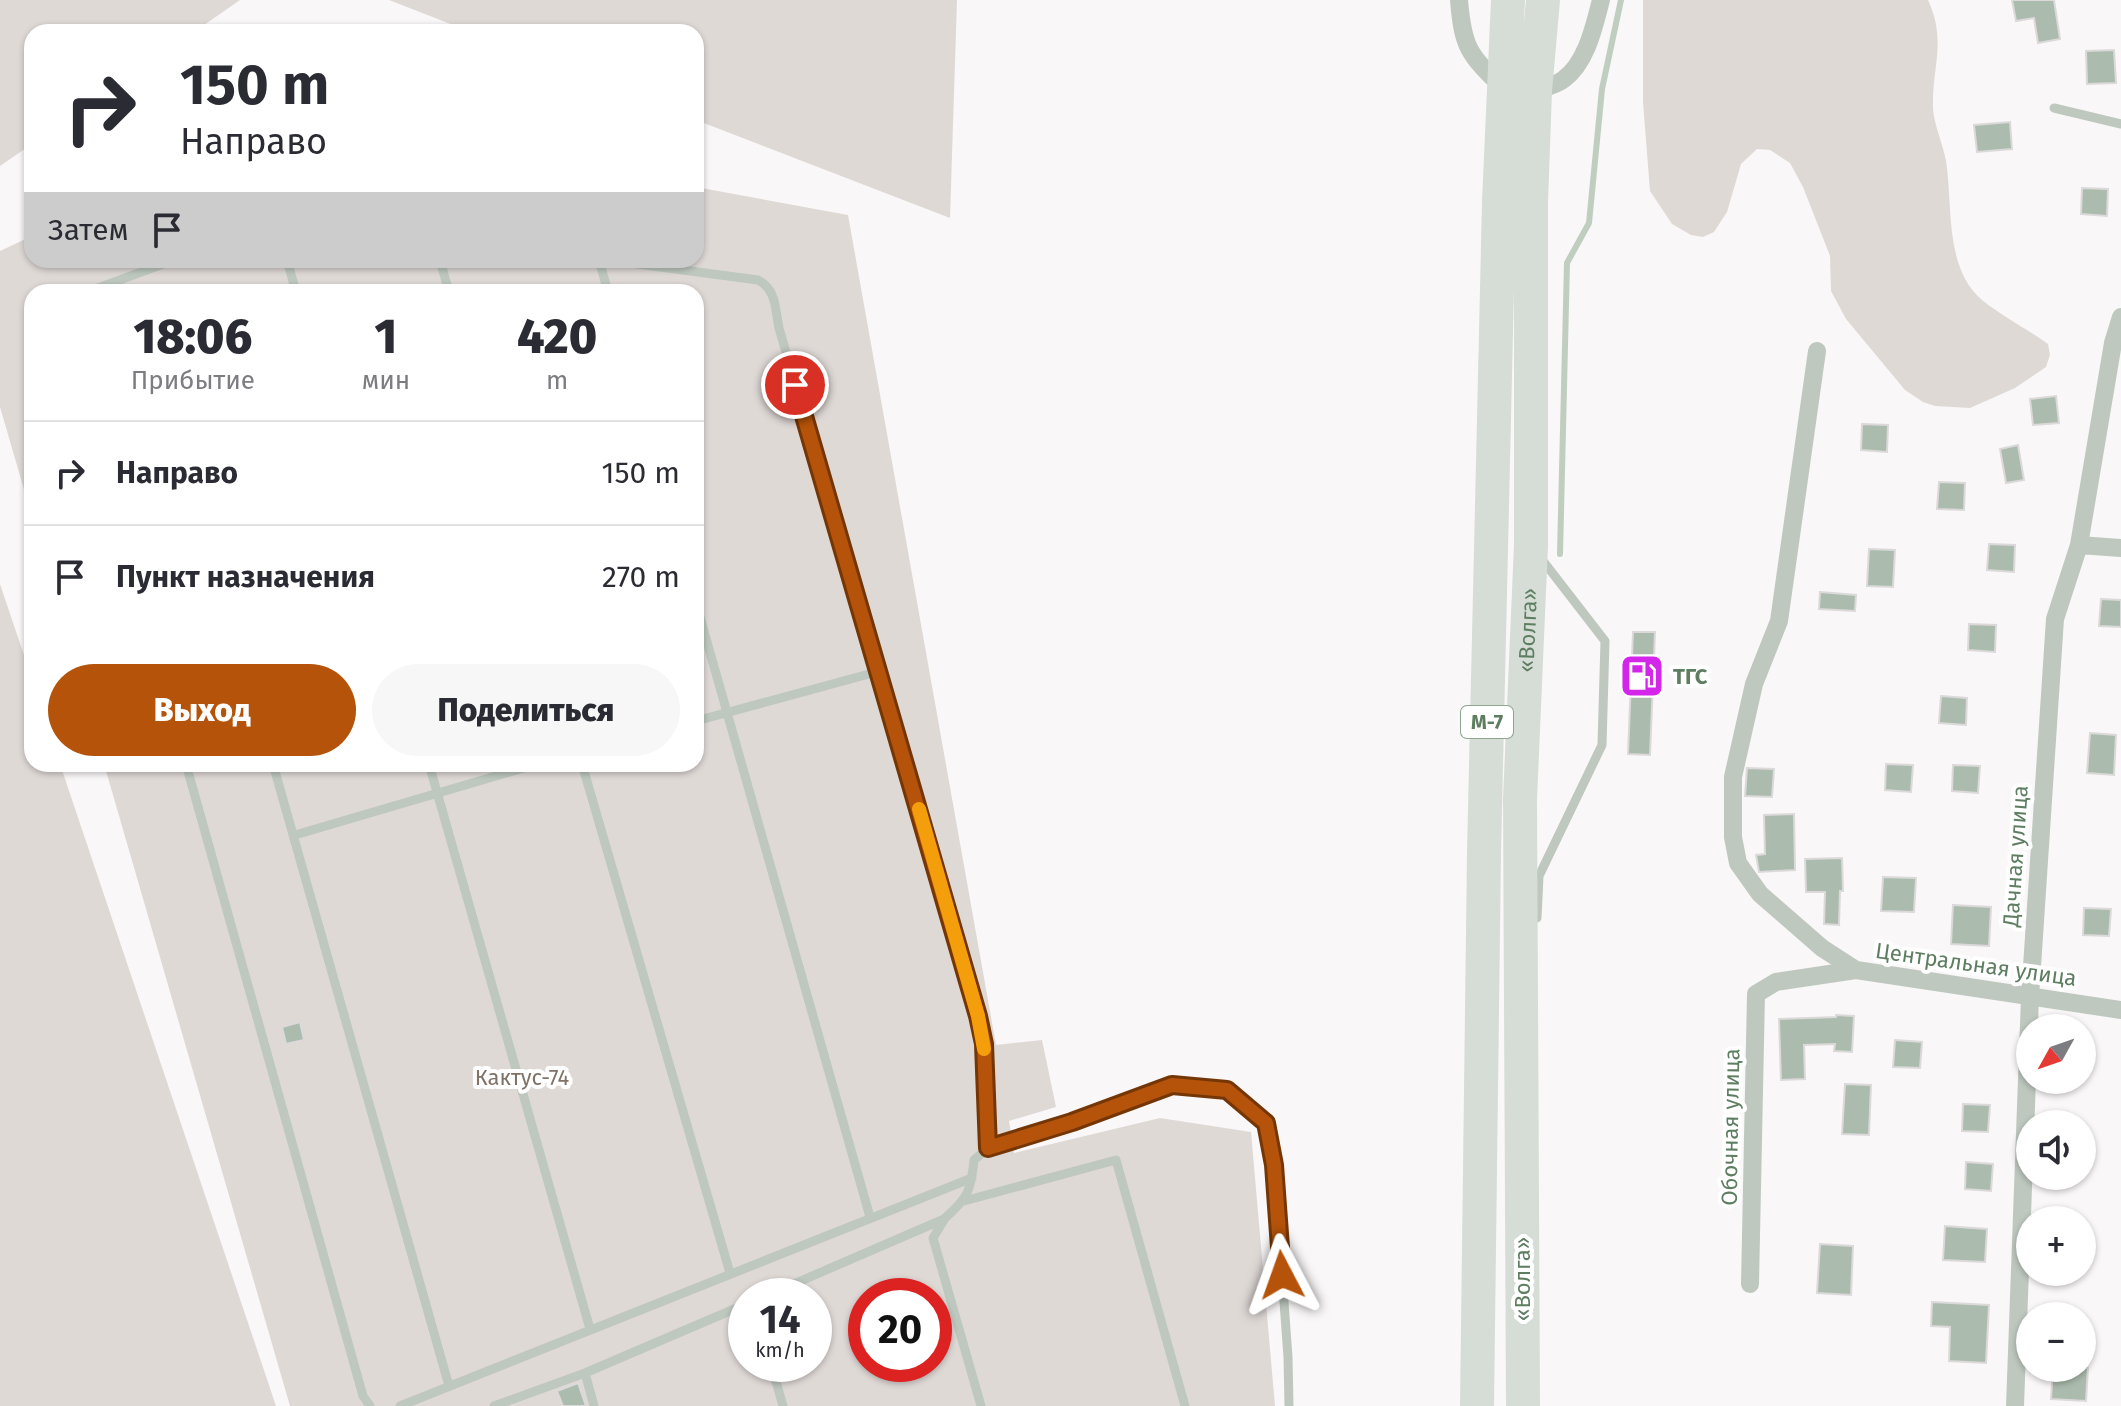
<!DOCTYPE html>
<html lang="ru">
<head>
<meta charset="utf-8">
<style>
	body { margin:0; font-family:"Fira Sans",sans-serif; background:#f7f7f7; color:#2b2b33; height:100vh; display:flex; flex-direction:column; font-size:30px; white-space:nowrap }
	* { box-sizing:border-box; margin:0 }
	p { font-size:26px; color:#7c7c81 }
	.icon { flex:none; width:44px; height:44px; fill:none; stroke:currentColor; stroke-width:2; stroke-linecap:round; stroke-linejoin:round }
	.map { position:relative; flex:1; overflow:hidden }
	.sheet { position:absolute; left:24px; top:284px; width:680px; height:488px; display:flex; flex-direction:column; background:#fff; border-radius:24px; box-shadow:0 2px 6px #0004 }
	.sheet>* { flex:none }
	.banner { position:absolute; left:24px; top:24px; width:680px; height:244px; border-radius:24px; box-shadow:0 2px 6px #0004; background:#fff; color:#2b2b33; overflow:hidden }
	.needle { width:52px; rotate:230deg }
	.fabs { position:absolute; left:2016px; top:1014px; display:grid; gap:16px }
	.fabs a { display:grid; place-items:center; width:80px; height:80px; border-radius:50%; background:#fff; box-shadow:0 2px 6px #0004; font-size:40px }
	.speed { position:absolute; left:728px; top:1278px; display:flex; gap:16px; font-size:40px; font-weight:700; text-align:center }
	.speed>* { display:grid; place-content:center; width:104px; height:104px; border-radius:50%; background:#fff; box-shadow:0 2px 6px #0004; line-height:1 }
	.speed small { font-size:20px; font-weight:400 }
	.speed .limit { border:12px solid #d22; background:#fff; color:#111 }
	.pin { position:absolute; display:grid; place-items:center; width:68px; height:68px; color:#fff; margin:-34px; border:4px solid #fff; border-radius:50%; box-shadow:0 2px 8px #0007 }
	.me { position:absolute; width:88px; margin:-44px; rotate:356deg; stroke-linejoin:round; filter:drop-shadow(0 0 6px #0008) }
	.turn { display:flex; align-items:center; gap:28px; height:168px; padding:0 24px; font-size:36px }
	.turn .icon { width:104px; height:104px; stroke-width:2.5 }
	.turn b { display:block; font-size:56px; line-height:68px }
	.then { display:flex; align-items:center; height:76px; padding:0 24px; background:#0003; gap:16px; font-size:30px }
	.eta { display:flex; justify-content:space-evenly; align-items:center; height:136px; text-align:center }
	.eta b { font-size:48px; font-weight:800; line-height:56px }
	.primary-button { display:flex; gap:16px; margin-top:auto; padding:16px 24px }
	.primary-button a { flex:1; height:92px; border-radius:48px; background:#b45309; color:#fff; font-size:32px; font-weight:800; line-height:92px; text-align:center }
	.primary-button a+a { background:#f7f7f7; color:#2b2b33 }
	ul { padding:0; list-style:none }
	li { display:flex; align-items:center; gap:24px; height:104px; padding:0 24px; border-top:2px solid #e1e1e2 }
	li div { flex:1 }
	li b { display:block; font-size:30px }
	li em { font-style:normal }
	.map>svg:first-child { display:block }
	.green { fill:#dfd9d6; fill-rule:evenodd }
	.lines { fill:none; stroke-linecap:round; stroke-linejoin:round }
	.stream { stroke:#c0cebf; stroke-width:6 }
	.building { fill:#abbbad; stroke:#dcd9da; stroke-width:2 }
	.lane { stroke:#bec8bf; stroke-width:9 }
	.street { stroke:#bec8bf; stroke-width:18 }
	.highway { stroke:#d5ddd6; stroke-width:34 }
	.route-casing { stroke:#753606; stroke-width:20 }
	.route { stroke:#b45309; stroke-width:14 }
	.slow { stroke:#f59e0b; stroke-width:14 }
	.labels { text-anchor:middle; stroke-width:8; stroke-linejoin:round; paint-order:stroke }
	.shield { fill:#fff; stroke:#8ea591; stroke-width:2 }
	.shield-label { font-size:20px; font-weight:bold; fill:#5e7e62 }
	.street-label { font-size:22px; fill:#5e7e62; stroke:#fff }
	.poi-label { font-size:22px; font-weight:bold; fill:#5e7e62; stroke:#fff; text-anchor:start }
	.park-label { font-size:22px; fill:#807267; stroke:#fff }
</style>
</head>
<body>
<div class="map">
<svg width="2121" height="1406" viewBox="0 0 2121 1406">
	<rect width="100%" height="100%" fill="#faf7f8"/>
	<path class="green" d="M 0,0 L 240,0 L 194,32 L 32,32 L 32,144 L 0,166 Z
		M 389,0 L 957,0 L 950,218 L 696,120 L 696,32 L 471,32 Z
		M 1643,0 L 1928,0 C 1947,42 1932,65 1933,108 C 1934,125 1943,144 1946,161 C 1953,205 1944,268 1982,300 C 2002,316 2027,329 2048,344 L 2050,355 L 2046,367 L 2015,388 L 1970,408 L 1935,406 L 1923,402 L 1905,390 L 1846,319 L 1831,291 L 1830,256 L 1803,187 L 1790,163 L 1770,150 L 1757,149 L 1741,164 L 1727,212 L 1714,232 L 1703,237 L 1691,235 L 1672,224 L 1650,191 L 1643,102 Z
		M 696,187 L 848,215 L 996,1045 L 1042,1040 L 1056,1107 L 1009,1121 L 1014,1153 L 1160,1118 L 1251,1132 L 1275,1406 L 290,1406 L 104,764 L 696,764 L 696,292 L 32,292 L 32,517 L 0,407 L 0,251 L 32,236 L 32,260 L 696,260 ZM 746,1296 L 814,1296 L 814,1364 L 746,1364 ZM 866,1296 L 934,1296 L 934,1364 L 866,1364 Z
		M 0,584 L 32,679 L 32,764 L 60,764 L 276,1406 L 0,1406 Z"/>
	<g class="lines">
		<path class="stream" d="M 1560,554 L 1567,263 L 1589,223 L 1602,89 L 1621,0"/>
	</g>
	<path class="building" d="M 2012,0 L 2054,0 L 2060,39 L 2038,43 L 2034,18 L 2016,21 Z
		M 2114,50 L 2116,83 L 2087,84 L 2086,51 Z
		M 2010,122 L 2012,149 L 1977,152 L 1974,125 Z
		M 2082,188 L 2108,189 L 2107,216 L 2081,214 Z
		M 2056,396 L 2059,423 L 2033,425 L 2030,399 Z
		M 1862,424 L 1888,425 L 1887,452 L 1861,450 Z
		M 2018,445 L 2024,480 L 2006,483 L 2000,449 Z
		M 1939,482 L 1965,483 L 1964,510 L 1937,509 Z
		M 1989,544 L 2015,545 L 2014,572 L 1987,570 Z
		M 1869,549 L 1895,550 L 1893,587 L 1867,586 Z
		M 1820,592 L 1856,595 L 1855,611 L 1819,609 Z
		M 2101,599 L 2121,600 L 2121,627 L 2099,626 Z
		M 1969,624 L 1996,625 L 1995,652 L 1968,650 Z
		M 1633,632 L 1655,632 L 1650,755 L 1628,754 Z
		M 1941,696 L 1967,698 L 1966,725 L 1939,723 Z
		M 2090,733 L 2116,735 L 2114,775 L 2087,773 Z
		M 1886,764 L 1913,765 L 1911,792 L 1885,790 Z
		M 1953,765 L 1980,766 L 1978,793 L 1952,791 Z
		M 1747,768 L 1774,769 L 1772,797 L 1745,796 Z
		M 1794,814 L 1795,870 L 1759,872 L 1756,855 L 1765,854 L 1764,815 Z
		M 1842,858 L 1843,891 L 1840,891 L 1839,925 L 1824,924 L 1825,892 L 1806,892 L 1805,859 Z
		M 1883,877 L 1916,878 L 1914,912 L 1881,911 Z
		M 1953,905 L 1991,907 L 1989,946 L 1951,944 Z
		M 2084,908 L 2111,909 L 2109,936 L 2083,935 Z
		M 1836,1015 L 1854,1016 L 1852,1052 L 1834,1051 L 1835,1044 L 1804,1045 L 1805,1079 L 1781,1080 L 1779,1019 L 1836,1017 Z
		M 300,1022 L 304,1040 L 286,1044 L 282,1027 Z
		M 1895,1040 L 1922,1042 L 1920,1068 L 1893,1067 Z
		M 1845,1084 L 1871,1085 L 1869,1135 L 1842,1134 Z
		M 1963,1104 L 1990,1105 L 1988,1132 L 1962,1131 Z
		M 1966,1162 L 1993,1164 L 1991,1191 L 1965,1189 Z
		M 1945,1226 L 1987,1229 L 1985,1262 L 1943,1260 Z
		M 1820,1244 L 1853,1246 L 1851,1295 L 1817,1293 Z
		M 1932,1302 L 1989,1305 L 1986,1363 L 1949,1361 L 1950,1327 L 1931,1326 Z
		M 2053,1368 L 2088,1368 L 2086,1401 L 2051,1399 Z
		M 578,1383 L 586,1406 L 563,1406 L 557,1391 Z"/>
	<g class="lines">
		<path class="lane" d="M 2054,108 L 2121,124
			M 287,260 L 296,292
			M 440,260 L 449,292
			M 599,260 L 608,292
			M 607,260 L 758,280 C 777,290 775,310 779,328 L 978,1016 L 984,1044 L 988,1148
			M 87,292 L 174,260
			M 696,603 L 870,1217
			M 696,721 L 880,671
			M 186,764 L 363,1396 L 370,1406
			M 273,764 L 449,1386
			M 429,764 L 590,1329
			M 582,764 L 730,1273
			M 295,835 L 537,764
			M 1537,918 L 1539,876 L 1602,745 L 1605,641 L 1540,557
			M 964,1201 L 1116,1160 L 1185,1406
			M 944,1220 L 933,1238 L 981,1406
			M 766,1296 L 944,1219 C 968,1198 971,1191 974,1160 L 988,1148 L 1072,1122 L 1172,1085 L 1227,1090 L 1266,1123 L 1274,1165 L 1288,1357 L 1289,1406
			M 771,1364 L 783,1406
			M 585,1373 L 594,1406
			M 400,1406 L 972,1178
			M 494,1406 L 585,1373 L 746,1304"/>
		<path class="street" d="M 1459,0 C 1463,49 1469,54 1503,88
			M 1535,91 C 1544,88 1557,85 1564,79 C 1587,62 1594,26 1601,0
			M 1817,351 L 1779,621 L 1754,684 L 1733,777 L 1733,837 L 1738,863 L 1760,894 L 1822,948 L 1856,970
			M 2079,545 L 2121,548
			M 1750,1284 L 1756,994 L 1776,982 L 1856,970 L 2121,1010
			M 2015,1406 L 2030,997 L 2055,619 L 2079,545 L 2113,343 L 2121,317"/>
		<g class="highway">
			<path d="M 1477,1406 L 1484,853 L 1499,202 L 1508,0"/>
			<path id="s1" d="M 1523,1406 L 1520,799 L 1531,545 L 1531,203 L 1535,91 L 1543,0"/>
		</g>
	</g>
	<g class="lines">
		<g class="route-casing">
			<path id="route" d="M 795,385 L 978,1016 L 984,1044 L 988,1148 L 1072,1122 L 1172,1085 L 1227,1090 L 1266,1123 L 1274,1165 L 1282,1275"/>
		</g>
		<use href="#route" class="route"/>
		<path class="slow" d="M 919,809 L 978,1016 L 984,1049"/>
	</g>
	<defs>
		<g id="fuel-square" transform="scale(2.3)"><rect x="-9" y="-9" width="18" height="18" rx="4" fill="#d426eb" stroke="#fff"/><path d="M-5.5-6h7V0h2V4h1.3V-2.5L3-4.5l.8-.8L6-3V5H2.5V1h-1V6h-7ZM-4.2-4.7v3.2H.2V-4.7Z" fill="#fff"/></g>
	</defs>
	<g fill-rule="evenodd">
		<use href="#fuel-square" x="1642" y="676"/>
	</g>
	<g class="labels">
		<rect class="shield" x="1461" y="706" width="52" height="32" rx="6"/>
		<g class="shield-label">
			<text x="1487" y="729">М-7</text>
		</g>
		<g class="street-label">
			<text dy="8" stroke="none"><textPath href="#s1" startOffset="776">«Волга»</textPath></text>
			<text transform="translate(2015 856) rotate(-86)" y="8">Дачная улица</text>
			<text transform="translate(1976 964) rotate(8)" y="8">Центральная улица</text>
			<text transform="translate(1730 1127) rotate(-89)" y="8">Обочная улица</text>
			<text transform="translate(1522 1279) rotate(-90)" y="8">«Волга»</text>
		</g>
		<g class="poi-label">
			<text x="1673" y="684">ТГС</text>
		</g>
		<g class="park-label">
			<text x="522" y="1085">Кактус-74</text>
		</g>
	</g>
</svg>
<div class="fabs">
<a><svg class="needle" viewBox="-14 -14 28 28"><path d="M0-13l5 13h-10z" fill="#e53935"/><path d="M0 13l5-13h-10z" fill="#7c7c81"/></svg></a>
<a><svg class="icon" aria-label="sound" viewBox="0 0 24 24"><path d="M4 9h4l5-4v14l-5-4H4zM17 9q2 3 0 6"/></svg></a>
<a>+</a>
<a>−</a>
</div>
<div class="speed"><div>14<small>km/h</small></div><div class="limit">20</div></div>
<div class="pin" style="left:795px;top:385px;background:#d93025"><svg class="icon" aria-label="arrive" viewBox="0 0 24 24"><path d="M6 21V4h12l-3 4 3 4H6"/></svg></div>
<svg class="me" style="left:1282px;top:1275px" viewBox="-20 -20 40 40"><path d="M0-17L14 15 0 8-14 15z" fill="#b45309" stroke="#fff" stroke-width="4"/></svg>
<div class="banner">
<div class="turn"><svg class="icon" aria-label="right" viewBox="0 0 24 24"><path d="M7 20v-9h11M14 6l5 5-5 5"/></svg><div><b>150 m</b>Направо</div></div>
<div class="then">Затем<svg class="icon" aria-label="arrive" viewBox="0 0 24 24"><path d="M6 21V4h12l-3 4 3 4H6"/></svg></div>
</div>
<section class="sheet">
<div class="eta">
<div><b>18:06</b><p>Прибытие</p></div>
<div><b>1</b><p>мин</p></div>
<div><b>420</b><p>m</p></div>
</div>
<ul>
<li><svg class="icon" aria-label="right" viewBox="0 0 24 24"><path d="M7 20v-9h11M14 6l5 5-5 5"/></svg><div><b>Направо</b></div><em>150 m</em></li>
<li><svg class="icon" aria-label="arrive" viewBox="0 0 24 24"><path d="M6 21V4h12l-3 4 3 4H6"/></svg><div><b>Пункт назначения</b></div><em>270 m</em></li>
</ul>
<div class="primary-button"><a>Выход</a><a>Поделиться</a></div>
</section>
</div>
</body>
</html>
